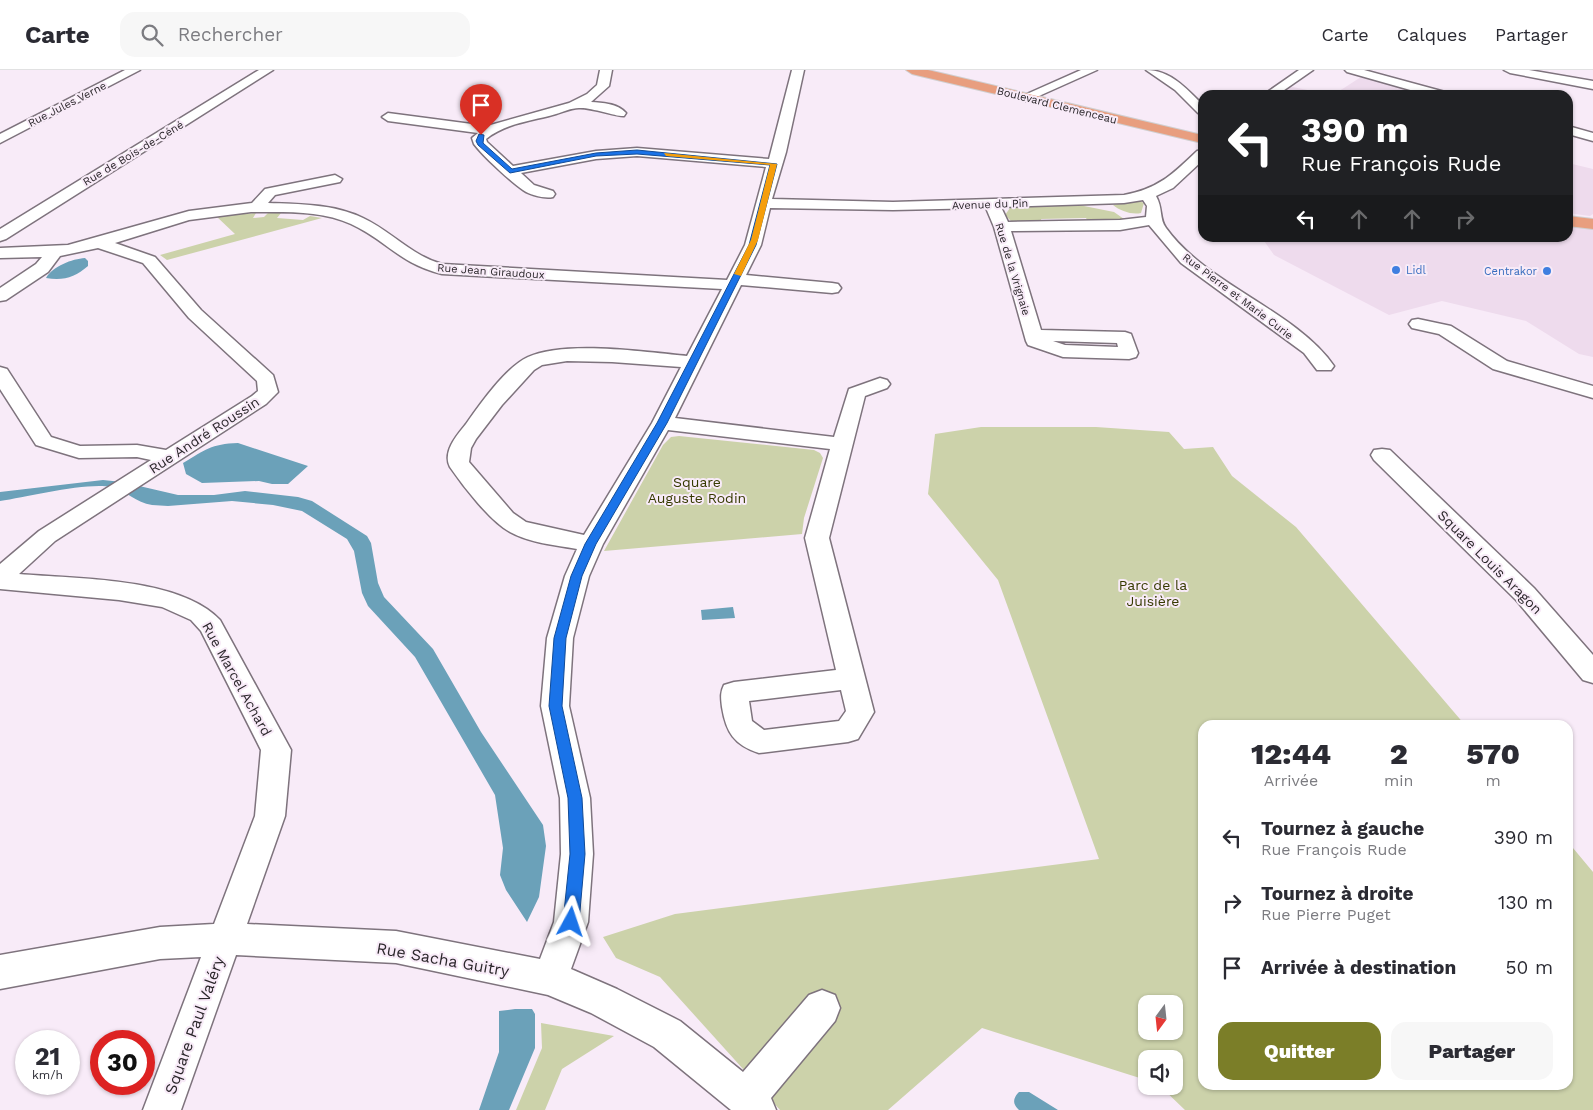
<!DOCTYPE html>
<html lang="fr">
<head>
<meta charset="utf-8">
<style>
	body { margin:0; font-family:"Work Sans",sans-serif; background:#f7f7f7; color:#2b2b33; height:100vh; display:flex; flex-direction:column; font-size:19px; white-space:nowrap }
	* { box-sizing:border-box; margin:0 }
	p { font-size:16px; color:#7c7c81 }
	.icon { flex:none; width:28px; height:28px; fill:none; stroke:currentColor; stroke-width:2; stroke-linecap:round; stroke-linejoin:round }
	.map { position:relative; flex:1; overflow:hidden }
	.panel { position:absolute; left:1198px; top:650px; width:375px; height:370px; display:flex; flex-direction:column; background:#fff; border-radius:15px; box-shadow:0 1px 4px #0004 }
	.panel>* { flex:none }
	.banner { position:absolute; left:1198px; top:20px; width:375px; height:152px; border-radius:15px; box-shadow:0 1px 4px #0004; background:#202124; color:#fff; overflow:hidden }
	.needle { width:32px; rotate:195deg }
	.tools { position:absolute; left:1138px; top:925px; display:grid; gap:10px }
	.tools a { display:grid; place-items:center; width:45px; height:45px; border-radius:10px; background:#fff; box-shadow:0 1px 4px #0004; font-size:25px }
	.speed { position:absolute; left:15px; top:960px; display:flex; gap:10px; font-size:25px; font-weight:700; text-align:center }
	.speed>* { display:grid; place-content:center; width:65px; height:65px; border-radius:50%; background:#fff; box-shadow:0 1px 4px #0004; line-height:1 }
	.speed small { font-size:12px; font-weight:400 }
	.speed .limit { border:8px solid #d22; background:#fff; color:#111 }
	.pin { position:absolute; display:grid; place-items:center; width:42px; height:42px; color:#fff; margin:-51px -21px; border-radius:50% 50% 50% 0; rotate:-45deg; box-shadow:0 0 5px #0007 }
	.pin .icon { rotate:45deg }
	.me { position:absolute; width:55px; margin:-28px; rotate:5deg; stroke-linejoin:round; filter:drop-shadow(0 0 4px #0008) }
	.turn { display:flex; align-items:center; gap:18px; height:105px; padding:0 20px; font-size:22px }
	.turn .icon { width:65px; height:65px; stroke-width:2.5 }
	.turn b { display:block; font-size:35px; line-height:42px }
	.lanes { display:flex; align-items:center; height:48px; padding:0 20px; background:#0003; justify-content:center; gap:25px; direction:ltr }
	.lanes .off { opacity:.35 }
	.eta { display:flex; justify-content:space-evenly; align-items:center; height:85px; text-align:center }
	.eta b { font-size:30px; font-weight:800; line-height:35px }
	.action { display:flex; gap:10px; margin-top:auto; padding:10px 20px }
	.action a { flex:1; height:58px; border-radius:15px; background:#7b7e28; color:#fff; font-size:20px; font-weight:800; line-height:58px; text-align:center }
	.action a+a { background:#f7f7f7; color:#2b2b33 }
	ul { padding:0; list-style:none }
	li { display:flex; align-items:center; gap:15px; height:65px; padding:0 20px }
	li div { flex:1 }
	li b { display:block; font-size:19px }
	li em { font-style:normal }
	header { display:flex; align-items:center; gap:30px; box-sizing:border-box; height:70px; padding:0 25px; background:#fff; border-bottom:1px solid #e1e1e2 }
	header strong { font-size:24px }
	nav { display:flex; gap:28px; margin-inline-start:auto; font-size:18px }
	.search { width:350px; height:45px; background:#f7f7f7; display:flex; align-items:center; gap:12px; box-sizing:border-box; padding:0 18px; border-radius:15px; color:#7c7c81; font-size:19px }
	.map>svg:first-child { display:block }
	.built { fill:#eedbed }
	.green { fill:#ccd2aa; fill-rule:evenodd }
	.water { fill:#6ba1b9 }
	.lines { fill:none; stroke-linecap:round; stroke-linejoin:round }
	.minor-casing { stroke:#7e737d; stroke-width:3 }
	.major-casing { stroke:#d0cfd0; stroke-width:2 }
	.minor { fill:#fff; fill-rule:evenodd }
	.major { fill:#e89e7f; fill-rule:evenodd }
	.route { fill:#1a73e8; stroke:#114b97 }
	.slow { fill:#f59e0b }
	.shop-dot { fill:#3f7fe0; stroke:#f8ebf8; stroke-width:2 }
	.labels { text-anchor:middle; stroke-width:4; stroke-linejoin:round; paint-order:stroke }
	.far-street-label { font-size:11px; fill:#2b272b; stroke:#f8ebf8 }
	.far-shop-label { font-size:11px; fill:#366cbe; stroke:#f8ebf8; text-anchor:start }
	.street-label { font-size:14px; fill:#2b272b; stroke:#f8ebf8 }
	.park-label { font-size:14px; fill:#363a00; stroke:#f8ebf8 }
	.near-street-label { font-size:16px; fill:#2b272b; stroke:#f8ebf8 }
</style>
</head>
<body>
<header>
<strong>Carte</strong>
<div class="search"><svg class="icon" aria-label="search" viewBox="0 0 24 24"><circle cx="10" cy="10" r="6"/><path d="M15 15l6 6"/></svg>Rechercher</div>
<nav><a>Carte</a><a>Calques</a><a>Partager</a></nav>
</header>
<div class="map">
<svg width="1593" height="1040" viewBox="0 0 1593 1040">
	<rect width="100%" height="100%" fill="#f8ebf8"/>
	<path class="built" d="M 1361,7 L 1424,24 L 1333,25 Z
		M 1278,14 L 1332,25 L 1260,25 Z
		M 1568,93 L 1593,99 L 1593,144 L 1590,146 L 1568,143 Z
		M 1568,156 L 1593,159 L 1593,287 L 1579,284 L 1526,251 L 1442,231 L 1389,245 L 1274,185 L 1262,168 L 1568,168 Z"/>
	<path class="green" d="M 1137,130 L 1144,133 L 1141,143 C 1132,145 1120,141 1113,135 Z
		M 1074,134 L 1114,142 L 1124,149 L 1121,152 L 1089,153 L 1086,148 L 1041,149 L 1042,154 L 1012,152 L 1005,145 L 1010,138 Z
		M 256,143 L 253,148 L 264,147 L 268,143 L 281,143 L 277,148 L 303,150 L 310,146 L 322,148 L 167,190 L 160,185 L 235,164 L 216,146 Z
		M 981,357 L 1096,357 L 1169,362 L 1184,379 L 1213,377 L 1232,406 L 1296,457 L 1465,655 L 1202,655 L 1202,1015 L 1568,1015 L 1568,772 L 1593,802 L 1593,1040 L 1185,1040 L 1160,1016 L 1174,1016 L 1174,989 L 1146,989 L 1146,1010 L 982,958 L 888,1040 L 780,1040 L 660,907 L 616,888 L 603,867 L 675,844 L 1099,789 L 998,510 L 928,424 L 935,364 ZM 1146,934 L 1174,934 L 1174,961 L 1146,961 Z
		M 679,366 L 814,380 L 820,383 L 823,388 L 804,448 L 802,464 L 604,481 L 663,375 L 671,367 Z
		M 541,953 L 614,966 L 562,999 L 545,1040 L 516,1040 L 542,978 Z"/>
	<path class="water" d="M 85,188 L 88,191 L 88,196 C 75,207 64,211 46,208 C 53,196 72,189 85,188 Z
		M 238,373 L 308,396 L 288,414 L 272,414 L 259,411 L 202,413 L 186,404 L 183,393 C 205,380 211,374 238,373 Z
		M 103,410 L 122,412 L 178,425 L 214,425 L 245,421 L 298,427 L 312,431 L 367,466 L 371,473 L 378,513 L 384,527 L 433,579 L 481,662 L 543,755 L 546,776 L 539,827 L 527,852 L 506,820 L 500,805 L 503,778 L 495,725 L 415,587 L 368,536 L 362,523 L 354,481 L 347,469 L 302,441 L 273,435 L 232,431 L 168,436 L 152,435 C 136,433 126,420 111,417 C 87,412 27,427 0,431 L 0,422 Z
		M 733,537 L 735,548 L 702,550 L 701,540 Z
		M 515,939 L 532,939 L 535,944 L 535,978 L 509,1040 L 479,1040 L 499,982 L 499,941 Z
		M 1019,1022 L 1029,1022 L 1058,1040 L 1019,1040 C 1012,1034 1013,1028 1019,1022 Z"/>
	<g class="lines">
		<g class="minor-casing">
			<path id="minor" d="M 125,0 L 140,0 L 0,73 L 0,64 Z
				M 259,0 L 273,0 L 6,169 L 0,171 L 0,159 Z
				M 600,0 L 612,0 L 609,16 L 591,32 C 603,33 617,33 626,43 L 624,46 C 617,47 591,37 579,38 C 571,38 563,42 556,44 C 532,51 506,53 486,69 L 487,72 L 513,96 L 596,81 L 637,78 L 769,89 L 792,0 L 804,0 L 786,82 L 772,129 L 893,132 L 1124,125 C 1158,119 1173,104 1197,81 L 1202,80 L 1202,91 L 1173,118 L 1156,126 C 1163,138 1159,149 1166,158 C 1207,215 1295,240 1334,296 L 1331,300 L 1317,300 L 1304,283 L 1181,193 L 1149,155 L 1120,160 L 1011,161 L 1041,260 L 1125,262 L 1131,264 L 1138,283 L 1136,287 L 1129,289 L 1063,287 L 1028,275 L 1026,271 L 994,157 L 986,138 L 893,140 L 770,138 L 761,175 L 746,205 L 832,213 L 838,214 L 841,218 L 838,222 L 832,223 L 741,215 L 675,348 L 834,367 L 849,319 L 880,308 L 887,310 L 890,314 L 887,318 L 865,326 L 829,468 L 874,642 L 858,669 L 848,672 L 759,683 C 734,675 726,662 722,637 C 721,628 720,623 724,615 L 734,612 L 836,600 L 805,468 L 830,379 L 668,360 L 603,474 L 589,506 L 573,568 L 569,636 L 590,728 L 593,784 L 588,852 L 571,899 L 617,919 L 680,951 L 743,1002 L 809,925 L 822,920 L 835,925 L 840,938 L 835,951 L 771,1028 L 776,1040 L 731,1040 L 654,977 L 591,943 L 548,925 L 396,893 L 236,885 L 181,1040 L 143,1040 L 201,887 L 160,889 L 0,919 L 0,885 L 160,857 L 214,854 L 255,746 L 261,680 L 201,561 L 191,550 L 162,537 L 119,530 L 0,519 L 0,494 L 39,461 L 151,390 L 137,387 L 79,388 L 36,375 L 0,319 L 0,297 L 7,299 L 51,367 L 80,376 L 137,375 L 166,380 L 252,326 L 258,321 L 257,311 L 189,248 L 143,193 L 98,178 L 60,186 L 48,202 L 6,230 L 0,231 L 0,218 L 36,194 L 42,187 L 0,188 L 0,178 L 68,175 L 189,141 L 252,133 L 265,119 L 335,105 L 342,109 L 340,112 L 275,125 L 268,133 C 299,134 334,134 363,148 C 391,161 412,186 442,194 L 727,210 L 745,175 L 766,97 L 637,86 L 596,89 L 521,103 L 534,115 L 553,121 L 555,124 L 553,127 C 545,129 530,125 523,120 C 511,112 483,86 474,74 L 472,68 L 478,63 L 388,51 L 382,47 L 388,43 L 487,56 L 569,33 L 587,24 L 597,15 ZM 1143,130 L 1147,136 L 1146,147 L 1120,150 L 1008,152 L 1001,137 L 1124,133 ZM 251,142 C 283,142 321,140 351,154 C 386,170 400,194 442,204 L 722,219 L 687,286 C 646,282 565,270 528,287 C 506,297 480,334 466,354 C 457,365 442,382 450,397 C 463,416 490,451 510,462 C 530,473 555,475 577,479 L 565,506 L 547,568 L 541,636 L 560,728 L 561,784 L 554,852 L 540,889 L 396,861 L 247,854 L 285,746 L 291,680 L 220,550 C 180,507 76,509 19,504 L 55,471 L 266,334 L 278,322 L 273,305 L 201,240 L 155,187 L 115,173 L 189,150 ZM 1053,271 L 1117,273 L 1118,277 L 1065,275 ZM 567,291 L 612,292 L 681,297 L 652,353 L 584,465 L 526,452 L 513,443 L 469,392 L 471,378 L 476,369 L 502,335 L 534,300 L 542,295 ZM 841,620 L 846,641 L 839,651 L 764,660 L 752,651 L 749,631 Z
				M 1081,0 L 1097,0 L 1030,30 L 1026,31 L 1020,27 Z
				M 1146,0 C 1170,0 1186,18 1202,34 L 1202,44 L 1198,43 L 1175,20 Z
				M 1299,0 L 1313,0 L 1277,25 L 1263,25 Z
				M 1345,0 L 1364,0 L 1445,22 L 1447,25 L 1428,25 L 1347,2 Z
				M 1504,0 L 1529,0 L 1593,11 L 1593,19 L 1510,3 Z
				M 1568,56 L 1593,63 L 1593,71 L 1568,64 Z
				M 1418,249 L 1451,256 L 1507,291 L 1593,316 L 1593,328 L 1493,299 L 1439,264 L 1412,258 L 1409,254 L 1412,250 Z
				M 1382,379 L 1390,380 L 1534,518 L 1593,585 L 1593,613 L 1583,610 L 1516,530 L 1374,390 L 1371,385 L 1374,380 Z"/>
		</g>
		<g class="major-casing">
			<path id="major" d="M 906,0 L 928,0 L 1202,65 L 1202,73 L 912,4 Z
				M 1568,146 L 1593,149 L 1593,159 L 1568,156 Z"/>
		</g>
		<use href="#minor" class="minor"/>
		<use href="#major" class="major"/>
	</g>
	<path class="route" d="M 479,64 L 484,65 L 483,73 L 512,99 L 596,83 L 637,80 L 777,94 L 756,175 L 667,353 L 596,474 L 582,506 L 566,568 L 562,636 L 582,728 L 585,784 L 579,852 L 577,857 L 571,859 L 566,857 L 563,852 L 570,784 L 568,728 L 549,636 L 554,568 L 571,506 L 585,474 L 657,353 L 749,175 L 770,95 L 637,84 L 596,86 L 510,103 L 478,75 L 476,71 Z"/>
	<path class="slow" d="M 664,83 L 777,94 L 758,170 L 741,206 L 734,204 L 751,170 L 770,95 L 666,86 Z"/>
	<g class="shop-dot">
		<circle cx="1396" cy="200" r="5"/>
		<circle cx="1547" cy="201" r="5"/>
	</g>
	<g class="labels">
		<g class="far-street-label">
			<text transform="translate(67 34) rotate(-27)" y="4">Rue Jules Verne</text>
			<text transform="translate(1057 35) rotate(14)" y="4">Boulevard Clemenceau</text>
			<text transform="translate(133 83) rotate(-31)" y="4">Rue de Bois-de-Céné</text>
			<text transform="translate(990 134) rotate(-2)" y="4">Avenue du Pin</text>
			<text transform="translate(1013 199) rotate(73)" y="4">Rue de la Vrignaie</text>
			<text transform="translate(491 201) rotate(4)" y="4">Rue Jean Giraudoux</text>
			<text transform="translate(1238 226) rotate(37)" y="4">Rue Pierre et Marie Curie</text>
		</g>
		<g class="far-shop-label">
			<text x="1406" y="204">Lidl</text>
			<text x="1537" y="205" text-anchor="end">Centrakor</text>
		</g>
		<g class="street-label">
			<text transform="translate(204 365) rotate(-33)" y="5">Rue André Roussin</text>
			<text transform="translate(1490 492) rotate(45)" y="5">Square Louis Aragon</text>
			<text transform="translate(237 609) rotate(61)" y="5">Rue Marcel Achard</text>
		</g>
		<g class="park-label">
			<text x="697" y="417">Square<tspan x="697" dy="16">Auguste Rodin</tspan></text>
			<text x="1153" y="520">Parc de la<tspan x="1153" dy="16">Juisière</tspan></text>
		</g>
		<g class="near-street-label">
			<text transform="translate(443 889) rotate(10)" y="6">Rue Sacha Guitry</text>
			<text transform="translate(194 955) rotate(-70)" y="6">Square Paul Valéry</text>
		</g>
	</g>
</svg>
<div class="tools">
<a><svg class="needle" viewBox="-14 -14 28 28"><path d="M0-13l5 13h-10z" fill="#e53935"/><path d="M0 13l5-13h-10z" fill="#7c7c81"/></svg></a>
<a><svg class="icon" aria-label="sound" viewBox="0 0 24 24"><path d="M4 9h4l5-4v14l-5-4H4zM17 9q2 3 0 6"/></svg></a>
</div>
<div class="speed"><div>21<small>km/h</small></div><div class="limit">30</div></div>
<div class="pin" style="left:481px;top:65px;background:#d93025"><svg class="icon" aria-label="arrive" viewBox="0 0 24 24"><path d="M6 21V4h12l-3 4 3 4H6"/></svg></div>
<svg class="me" style="left:571px;top:852px" viewBox="-20 -20 40 40"><path d="M0-17L14 15 0 8-14 15z" fill="#1a73e8" stroke="#fff" stroke-width="4"/></svg>
<div class="banner">
<div class="turn"><svg class="icon" aria-label="left" viewBox="0 0 24 24"><path d="M17 20v-9H6M10 6l-5 5 5 5"/></svg><div><b>390 m</b>Rue François Rude</div></div>
<div class="lanes"><svg class="icon" aria-label="left" viewBox="0 0 24 24"><path d="M17 20v-9H6M10 6l-5 5 5 5"/></svg><svg class="icon off" aria-label="ahead" viewBox="0 0 24 24"><path d="M12 20V5M6 11l6-6 6 6"/></svg><svg class="icon off" aria-label="ahead" viewBox="0 0 24 24"><path d="M12 20V5M6 11l6-6 6 6"/></svg><svg class="icon off" aria-label="right" viewBox="0 0 24 24"><path d="M7 20v-9h11M14 6l5 5-5 5"/></svg></div>
</div>
<section class="panel">
<div class="eta">
<div><b>12:44</b><p>Arrivée</p></div>
<div><b>2</b><p>min</p></div>
<div><b>570</b><p>m</p></div>
</div>
<ul>
<li><svg class="icon" aria-label="left" viewBox="0 0 24 24"><path d="M17 20v-9H6M10 6l-5 5 5 5"/></svg><div><b>Tournez à gauche</b><p>Rue François Rude</p></div><em>390 m</em></li>
<li><svg class="icon" aria-label="right" viewBox="0 0 24 24"><path d="M7 20v-9h11M14 6l5 5-5 5"/></svg><div><b>Tournez à droite</b><p>Rue Pierre Puget</p></div><em>130 m</em></li>
<li><svg class="icon" aria-label="arrive" viewBox="0 0 24 24"><path d="M6 21V4h12l-3 4 3 4H6"/></svg><div><b>Arrivée à destination</b></div><em>50 m</em></li>
</ul>
<div class="action"><a>Quitter</a><a>Partager</a></div>
</section>
</div>
</body>
</html>
